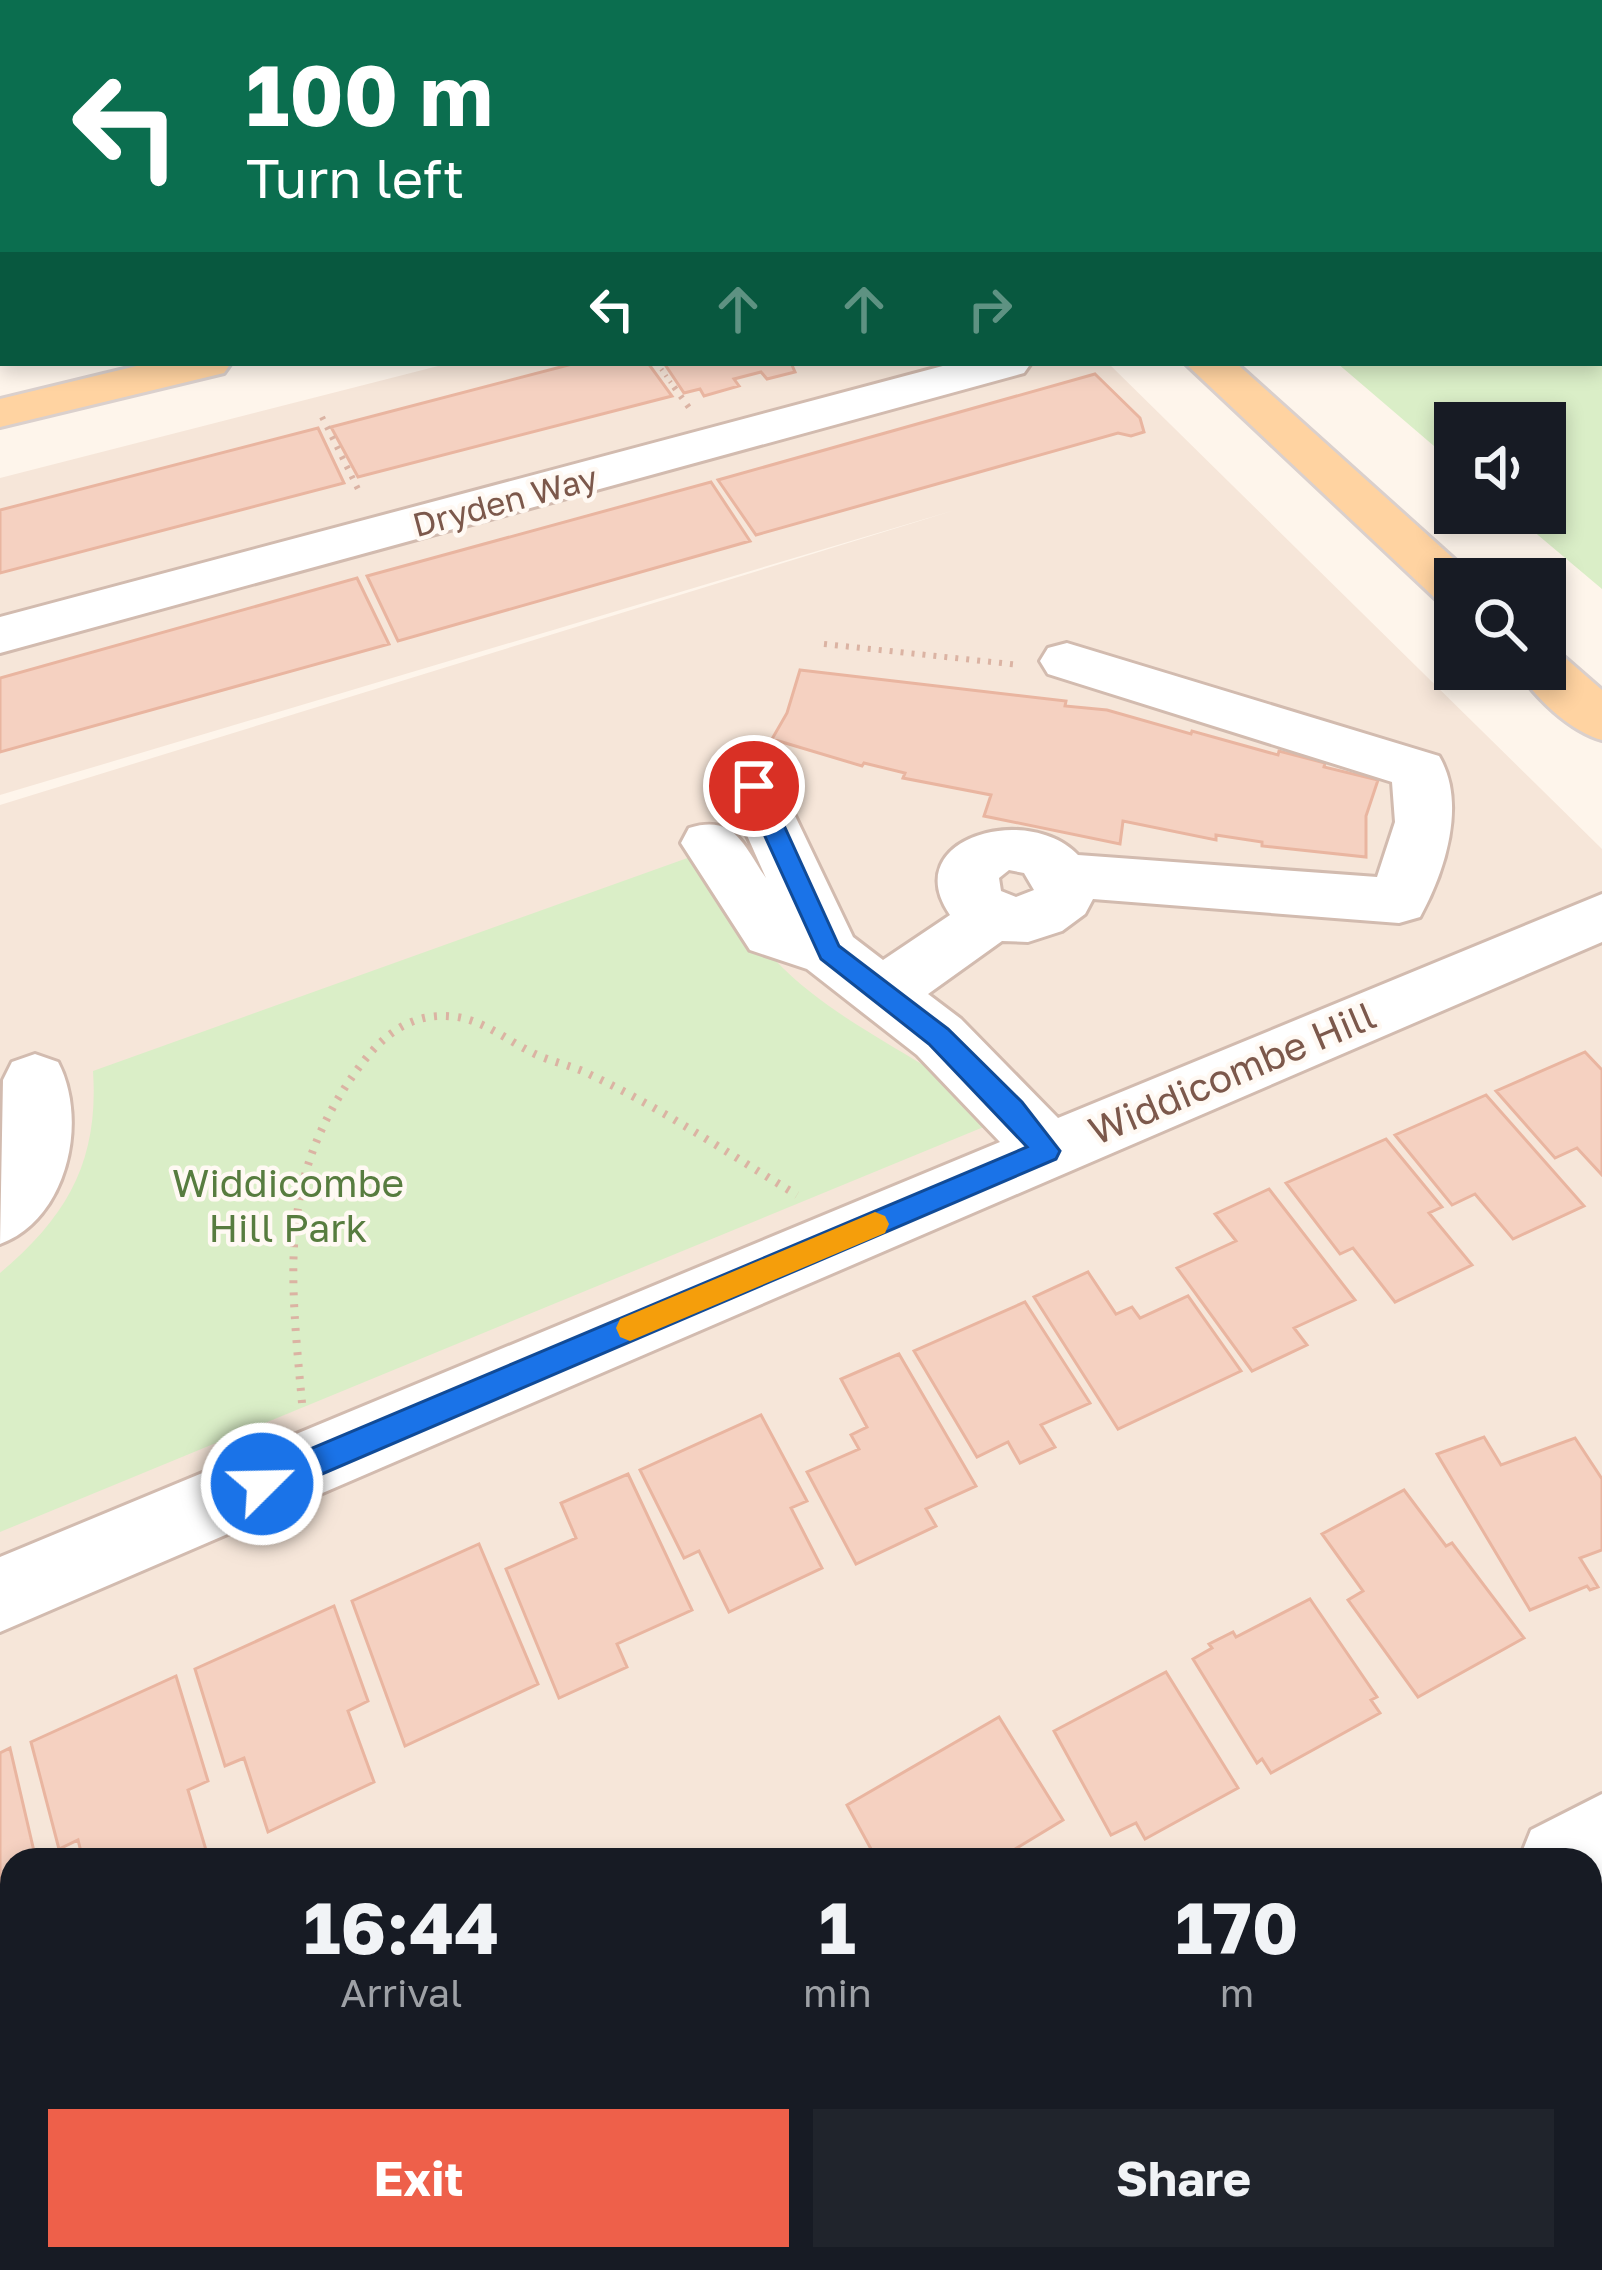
<!DOCTYPE html>
<html lang="en">
<head>
<meta charset="utf-8">
<style>
	body { margin:0; font-family:"Golos Text",sans-serif; background:#20242c; color:#f1f3f6; height:100vh; display:flex; flex-direction:column; font-size:45px; white-space:nowrap }
	* { box-sizing:border-box; margin:0 }
	p { font-size:39px; color:#9ea1a6 }
	.icon { flex:none; width:66px; height:66px; fill:none; stroke:currentColor; stroke-width:2; stroke-linecap:round; stroke-linejoin:round }
	.map { position:relative; flex:1; overflow:hidden }
	.side { position:absolute; left:0px; top:1848px; width:1602px; height:423px; display:flex; flex-direction:column; background:#171b24; border-radius:36px 36px 0 0; box-shadow:0 6px 18px #0003 }
	.side>* { flex:none }
	.guide { position:absolute; left:0px; top:0px; width:1602px; height:366px; box-shadow:0 6px 18px #0003; background:#0b6e4f; color:#fff; overflow:hidden }
	.buttons { position:absolute; left:1434px; top:402px; display:grid; gap:24px }
	.buttons a { display:grid; place-items:center; width:132px; height:132px; border-radius:0px; background:#171b24; box-shadow:0 6px 18px #0003; font-size:60px }
	.pin { position:absolute; display:grid; place-items:center; width:102px; height:102px; color:#fff; margin:-51px; border:6px solid #fff; border-radius:50%; box-shadow:0 3px 12px #0007 }
	.me { position:absolute; width:132px; margin:-66px; rotate:67deg; stroke-linejoin:round; filter:drop-shadow(0 0 9px #0008) }
	.turn { display:flex; align-items:center; gap:42px; height:252px; padding:0 48px; font-size:54px }
	.turn .icon { width:156px; height:156px; stroke-width:2.5 }
	.turn b { display:block; font-size:84px; line-height:102px }
	.lanes { display:flex; align-items:center; height:114px; padding:0 48px; background:#0003; justify-content:center; gap:60px; direction:ltr }
	.lanes .off { opacity:.35 }
	.eta { display:flex; justify-content:space-evenly; align-items:center; height:204px; text-align:center }
	.eta b { font-size:72px; font-weight:700; line-height:84px }
	.button { display:flex; gap:24px; margin-top:auto; padding:24px 48px }
	.button a { flex:1; height:138px; border-radius:0px; background:#ee604a; color:#fff; font-size:48px; font-weight:700; line-height:138px; text-align:center }
	.button a+a { background:#20242c; color:#f1f3f6 }
	.map>svg:first-child { display:block }
	.residential { fill:#f6e6d9; fill-rule:evenodd }
	.green { fill:#daeec7 }
	.building { fill:#f5d1c1; stroke:#e9b5a0; stroke-width:3 }
	.lines { fill:none; stroke-linecap:round; stroke-linejoin:round }
	.minor-casing { stroke:#d2bbaf; stroke-width:6 }
	.major-casing { stroke:#dad0cd; stroke-width:6 }
	.path-far2 { stroke:#dbb3a3; stroke-width:4.5; stroke-dasharray:1.5 6; stroke-linecap:butt }
	.path-far1 { stroke:#dbb3a3; stroke-width:6; stroke-dasharray:3 8; stroke-linecap:butt }
	.path { stroke:#dbb3a3; stroke-width:8; stroke-dasharray:3 9; stroke-linecap:butt }
	.minor { fill:#fff; fill-rule:evenodd }
	.major { fill:#ffd3a1; fill-rule:evenodd }
	.route { fill:#1a73e8; stroke:#114b97; stroke-width:3 }
	.slow { fill:#f59e0b }
	.labels { text-anchor:middle; stroke-width:9; stroke-linejoin:round; paint-order:stroke }
	.far-street-label { font-size:33px; fill:#7c584b; stroke:#fff9f3 }
	.street-label { font-size:39px; fill:#7c584b; stroke:#fff9f3 }
	.park-label { font-size:39px; fill:#577c3f; stroke:#fff9f3 }
</style>
</head>
<body>
<div class="map">
<svg width="1602" height="2270" viewBox="0 0 1602 2270">
	<rect width="100%" height="100%" fill="#fef5eb"/>
	<path class="residential" d="M 0,0 L 740,0 L 743,3 L 3,3 L 0,345 Z
		M 450,363 L 1108,363 L 1602,849 L 1602,2270 L 0,2270 L 0,805 L 955,510 L 0,795 L 0,478 ZM 12,1860 L 1590,1860 L 1590,2259 L 12,2259 Z"/>
	<path class="green" d="M 1602,83 L 1602,589 L 1512,513 L 1545,513 L 1545,423 L 1455,423 L 1455,464 L 1337,363 L 1599,363 Z
		M 707,851 C 728,887 748,930 776,961 C 839,1027 932,1061 1003,1119 L 0,1532 L 0,1273 C 68,1216 99,1160 93,1071 Z"/>
	<path class="building" d="M 576,363 L 648,363 L 672,396 L 358,477 L 331,427 Z
		M 664,363 L 791,363 L 795,372 L 767,379 L 761,372 L 734,379 L 739,386 L 704,396 L 700,389 L 684,393 Z
		M 1095,374 L 1140,418 L 1144,432 L 1131,436 L 1118,433 L 756,535 L 718,480 Z
		M 318,428 L 344,483 L 0,573 L 0,510 Z
		M 711,482 L 750,541 L 398,641 L 367,576 Z
		M 357,578 L 389,644 L 0,752 L 0,678 Z
		M 800,670 L 1066,701 L 1065,706 L 1107,710 L 1191,734 L 1192,731 L 1278,755 L 1279,751 L 1325,763 L 1324,767 L 1378,780 L 1366,816 L 1366,857 L 1262,846 L 1262,842 L 1216,835 L 1216,840 L 1123,821 L 1120,844 L 984,816 L 991,795 L 903,778 L 905,773 L 864,763 L 862,766 L 772,739 L 787,713 Z
		M 1585,1052 L 1602,1070 L 1602,1175 L 1577,1148 L 1555,1158 L 1496,1091 Z
		M 1486,1095 L 1584,1206 L 1513,1239 L 1475,1194 L 1452,1205 L 1395,1135 Z
		M 1386,1139 L 1442,1207 L 1429,1213 L 1472,1265 L 1395,1302 L 1353,1248 L 1340,1254 L 1286,1183 Z
		M 1269,1189 L 1355,1300 L 1294,1328 L 1307,1345 L 1252,1371 L 1177,1268 L 1236,1241 L 1215,1214 Z
		M 1088,1272 L 1116,1314 L 1132,1307 L 1140,1318 L 1188,1296 L 1241,1371 L 1118,1429 L 1034,1297 Z
		M 1025,1302 L 1090,1403 L 1041,1425 L 1055,1447 L 1020,1463 L 1008,1442 L 977,1457 L 914,1351 Z
		M 899,1354 L 976,1486 L 926,1509 L 936,1526 L 856,1564 L 807,1472 L 859,1449 L 851,1435 L 867,1427 L 841,1379 Z
		M 761,1415 L 807,1501 L 791,1508 L 822,1568 L 729,1612 L 699,1551 L 684,1558 L 640,1470 Z
		M 1484,1437 L 1501,1465 L 1575,1438 L 1602,1479 L 1602,1550 L 1580,1558 L 1598,1587 L 1590,1590 L 1587,1586 L 1530,1610 L 1437,1454 Z
		M 628,1474 L 692,1610 L 617,1644 L 627,1667 L 559,1698 L 506,1569 L 576,1538 L 561,1503 Z
		M 1404,1490 L 1446,1546 L 1452,1543 L 1524,1638 L 1418,1697 L 1348,1600 L 1363,1591 L 1322,1534 Z
		M 479,1544 L 538,1684 L 405,1746 L 352,1601 Z
		M 1310,1599 L 1377,1697 L 1371,1700 L 1380,1713 L 1271,1773 L 1262,1759 L 1257,1763 L 1193,1659 L 1212,1648 L 1209,1644 L 1233,1632 L 1236,1637 Z
		M 334,1606 L 368,1701 L 348,1711 L 374,1782 L 268,1832 L 244,1758 L 225,1766 L 195,1669 Z
		M 1166,1672 L 1238,1788 L 1145,1839 L 1136,1823 L 1111,1835 L 1054,1731 Z
		M 176,1676 L 208,1781 L 188,1790 L 209,1860 L 83,1860 L 78,1840 L 59,1849 L 31,1742 Z
		M 999,1717 L 1063,1820 L 997,1860 L 877,1860 L 847,1805 Z
		M 10,1748 L 36,1860 L 12,1860 L 12,1895 L 0,1900 L 0,1753 Z
		M 124,2259 L 208,2259 L 244,2270 L 119,2270 Z
		M 269,2259 L 343,2259 L 339,2270 L 265,2270 Z
		M 700,2259 L 892,2259 L 893,2270 L 700,2270 Z
		M 1324,2259 L 1570,2259 L 1570,2260 L 1555,2270 L 1330,2270 Z"/>
	<g class="lines">
		<g class="minor-casing">
			<path id="minor" d="M 61,0 L 102,0 L 59,3 Z
				M 159,0 L 206,0 L 208,3 L 161,3 Z
				M 3,35 L 3,59 L 0,60 L 0,36 Z
				M 954,363 L 1031,363 L 1024,373 L 0,653 L 0,617 Z
				M 1067,643 L 1439,756 C 1467,803 1445,872 1420,917 L 1399,923 L 1093,899 L 1085,914 L 1062,931 L 1028,942 L 1002,941 L 928,994 L 961,1019 L 1058,1118 L 1602,894 L 1602,942 L 0,1632 L 0,1557 L 1000,1142 L 917,1055 L 807,969 L 750,950 L 681,843 L 689,828 C 735,814 743,845 766,878 L 725,786 L 734,772 L 754,766 L 774,772 L 853,937 L 883,960 L 950,915 C 897,838 1028,802 1078,855 L 1377,877 L 1395,822 L 1392,782 L 1048,674 L 1040,661 L 1048,648 ZM 1009,870 L 1024,873 L 1034,890 L 1016,897 L 1001,891 L 999,878 Z
				M 35,1054 L 58,1062 C 89,1121 67,1220 0,1244 L 3,1080 L 12,1062 Z
				M 1602,1794 L 1602,1883 L 1590,1890 L 1590,1860 L 1519,1860 L 1531,1830 Z
				M 1077,2259 L 1172,2259 L 1176,2270 L 1081,2270 Z"/>
		</g>
		<g class="major-casing">
			<path id="major" d="M 814,0 L 854,0 L 856,3 L 816,3 Z
				M 1586,0 L 1602,0 L 1602,19 L 1599,3 L 1584,3 Z
				M 149,363 L 231,363 L 224,373 L 0,427 L 0,399 Z
				M 1185,363 L 1236,363 L 1473,576 L 1455,579 L 1455,605 L 1437,600 Z
				M 1545,651 L 1563,656 L 1602,690 L 1602,740 C 1570,731 1534,697 1517,669 L 1545,669 Z"/>
		</g>
		<path class="path-far2" d="M 718,3 L 731,0
			M 1259,3 L 1273,0
			M 657,363 L 676,390"/>
		<path class="path-far1" d="M 674,387 L 690,409
			M 322,417 L 361,495
			M 824,644 L 1020,665"/>
		<path class="path" d="M 302,1403 C 290,1270 277,1174 363,1062 C 387,1031 416,1011 457,1017 C 484,1021 507,1040 531,1052 C 550,1062 572,1065 591,1075 C 663,1109 729,1154 797,1195"/>
		<use href="#minor" class="minor"/>
		<use href="#major" class="major"/>
	</g>
	<path class="route" d="M 754,778 L 766,786 L 839,946 L 948,1029 L 1022,1102 L 1060,1151 L 1056,1159 L 273,1495 L 262,1499 L 251,1495 L 246,1484 L 251,1474 L 1027,1147 L 929,1044 L 821,959 L 742,786 Z"/>
	<path class="slow" d="M 875,1212 L 885,1216 L 889,1224 L 885,1233 L 630,1341 L 620,1337 L 616,1328 L 620,1319 Z"/>
	<g class="labels">
		<g class="far-street-label">
			<text transform="translate(505 501) rotate(-15)" y="12">Dryden Way</text>
		</g>
		<g class="street-label">
			<text transform="translate(1232 1073) rotate(-23)" y="14">Widdicombe Hill</text>
		</g>
		<g class="park-label">
			<text x="288" y="1197">Widdicombe<tspan x="288" dy="45">Hill Park</tspan></text>
		</g>
	</g>
</svg>
<div class="buttons">
<a><svg class="icon" aria-label="sound" viewBox="0 0 24 24"><path d="M4 9h4l5-4v14l-5-4H4zM17 9q2 3 0 6"/></svg></a>
<a><svg class="icon" aria-label="search" viewBox="0 0 24 24"><circle cx="10" cy="10" r="6"/><path d="M15 15l6 6"/></svg></a>
</div>
<div class="pin" style="left:754px;top:786px;background:#d93025"><svg class="icon" aria-label="arrive" viewBox="0 0 24 24"><path d="M6 21V4h12l-3 4 3 4H6"/></svg></div>
<svg class="me" style="left:262px;top:1484px" viewBox="-20 -20 40 40"><circle r="17" fill="#1a73e8" stroke="#fff" stroke-width="3"/><path d="M0-11L8 9 0 5-8 9z" fill="#fff"/></svg>
<div class="guide">
<div class="turn"><svg class="icon" aria-label="left" viewBox="0 0 24 24"><path d="M17 20v-9H6M10 6l-5 5 5 5"/></svg><div><b>100 m</b>Turn left</div></div>
<div class="lanes"><svg class="icon" aria-label="left" viewBox="0 0 24 24"><path d="M17 20v-9H6M10 6l-5 5 5 5"/></svg><svg class="icon off" aria-label="ahead" viewBox="0 0 24 24"><path d="M12 20V5M6 11l6-6 6 6"/></svg><svg class="icon off" aria-label="ahead" viewBox="0 0 24 24"><path d="M12 20V5M6 11l6-6 6 6"/></svg><svg class="icon off" aria-label="right" viewBox="0 0 24 24"><path d="M7 20v-9h11M14 6l5 5-5 5"/></svg></div>
</div>
<section class="side">
<div class="eta">
<div><b>16:44</b><p>Arrival</p></div>
<div><b>1</b><p>min</p></div>
<div><b>170</b><p>m</p></div>
</div>
<div class="button"><a>Exit</a><a>Share</a></div>
</section>
</div>
</body>
</html>
